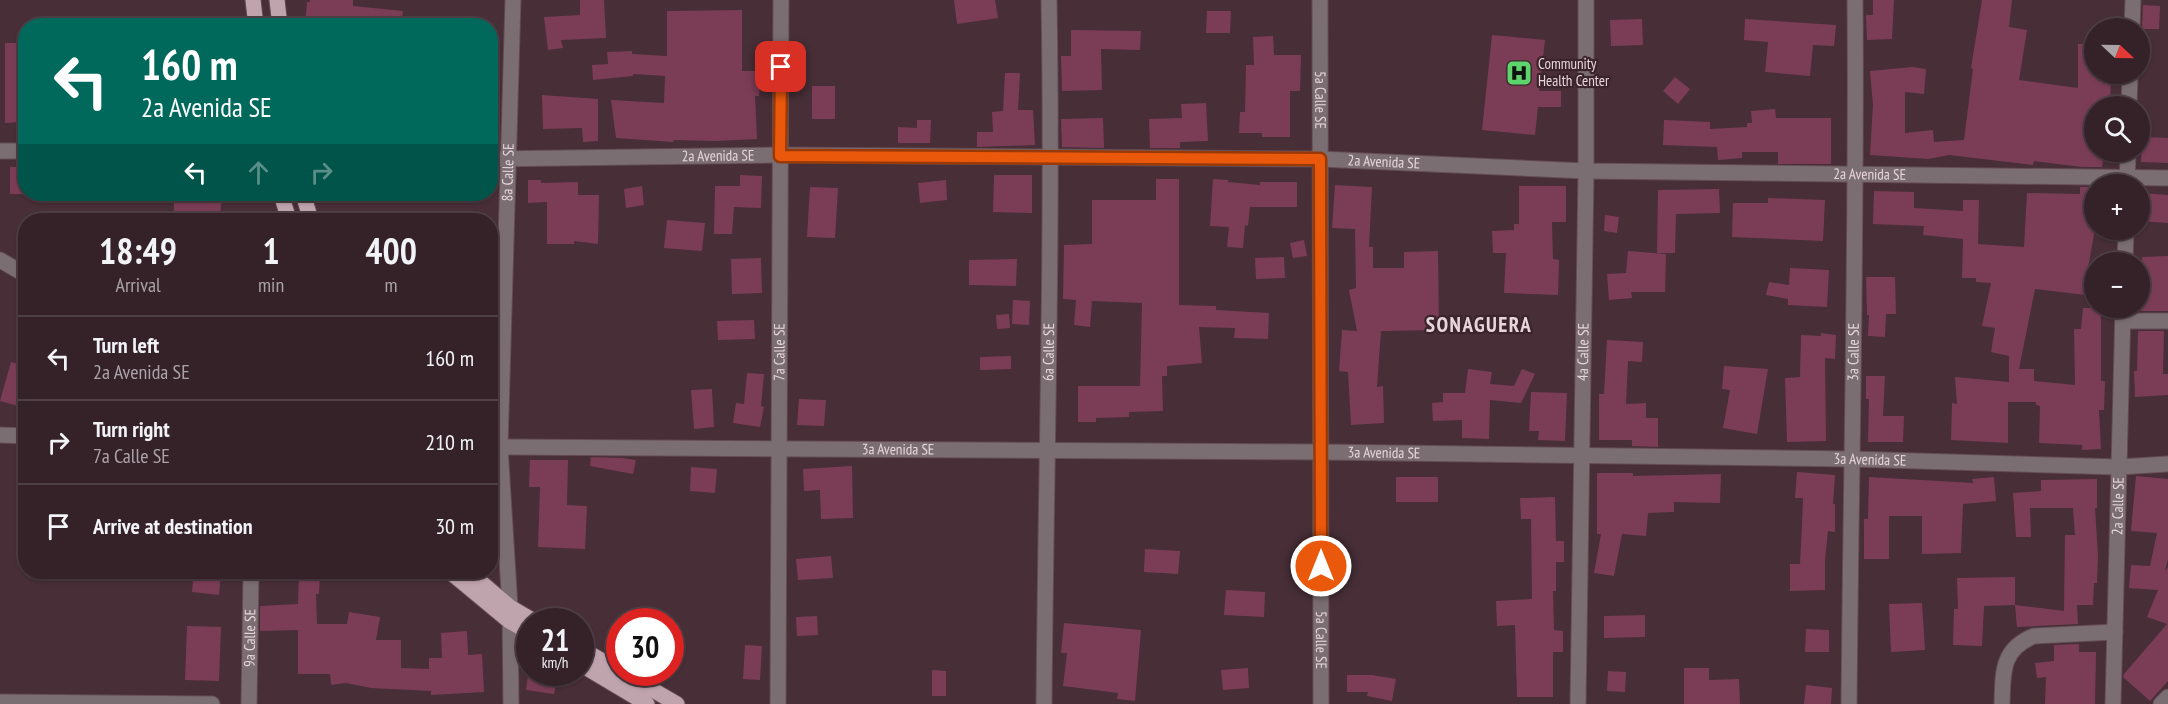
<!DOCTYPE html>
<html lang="en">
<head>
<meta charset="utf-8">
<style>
	body { margin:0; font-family:"PT Sans Narrow",sans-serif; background:#402f35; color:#f1f3f6; height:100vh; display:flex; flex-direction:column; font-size:22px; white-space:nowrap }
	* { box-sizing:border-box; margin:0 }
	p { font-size:20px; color:#aaa4a8 }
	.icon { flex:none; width:33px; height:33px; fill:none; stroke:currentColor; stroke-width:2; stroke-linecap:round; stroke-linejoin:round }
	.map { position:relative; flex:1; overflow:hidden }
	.panel { position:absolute; left:18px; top:213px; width:480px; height:366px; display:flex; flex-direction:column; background:#352229; border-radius:24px; box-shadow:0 2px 4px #0004,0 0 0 2px #4f3f46 }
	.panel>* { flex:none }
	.guide { position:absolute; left:18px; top:18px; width:480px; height:183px; border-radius:24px; box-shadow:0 2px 4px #0004,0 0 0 2px #4f3f46; background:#00695c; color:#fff; overflow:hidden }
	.needle { width:39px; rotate:112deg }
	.buttons { position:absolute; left:2084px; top:18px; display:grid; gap:12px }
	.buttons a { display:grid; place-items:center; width:66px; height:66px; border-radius:50%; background:#352229; box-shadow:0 2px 4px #0004,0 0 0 2px #4f3f46; font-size:30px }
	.speed { position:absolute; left:516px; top:608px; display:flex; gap:12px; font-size:30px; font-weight:700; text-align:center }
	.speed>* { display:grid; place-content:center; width:78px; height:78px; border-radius:50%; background:#352229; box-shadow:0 2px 4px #0004,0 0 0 2px #4f3f46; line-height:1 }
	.speed small { font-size:15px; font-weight:400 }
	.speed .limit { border:9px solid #d22; background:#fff; color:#111 }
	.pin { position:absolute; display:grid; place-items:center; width:51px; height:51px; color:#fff; margin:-26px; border-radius:12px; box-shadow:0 3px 9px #0006 }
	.me { position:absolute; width:66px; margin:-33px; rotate:0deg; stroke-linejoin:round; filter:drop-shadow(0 0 4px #0008) }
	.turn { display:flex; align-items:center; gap:21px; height:126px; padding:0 24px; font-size:27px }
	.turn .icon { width:78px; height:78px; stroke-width:2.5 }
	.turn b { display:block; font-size:42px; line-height:51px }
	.lanes { display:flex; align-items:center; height:57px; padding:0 24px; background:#0003; justify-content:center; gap:30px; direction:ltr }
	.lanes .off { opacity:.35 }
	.eta { display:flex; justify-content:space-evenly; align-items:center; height:102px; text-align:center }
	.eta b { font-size:36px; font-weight:600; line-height:42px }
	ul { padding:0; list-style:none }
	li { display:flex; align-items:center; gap:18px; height:84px; padding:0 24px; border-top:2px solid #4f3f46 }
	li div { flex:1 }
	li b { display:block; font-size:22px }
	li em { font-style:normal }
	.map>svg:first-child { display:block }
	.building { fill:#7b3d56 }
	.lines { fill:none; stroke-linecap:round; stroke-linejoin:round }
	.minor-casing { stroke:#644c54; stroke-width:17 }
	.major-casing { stroke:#644c54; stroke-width:17 }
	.minor { stroke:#7b6e72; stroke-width:15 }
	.major { stroke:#bfa4ad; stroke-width:15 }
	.route-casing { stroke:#983908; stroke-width:15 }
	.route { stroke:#ea580c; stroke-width:10 }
	.labels { text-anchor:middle; stroke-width:4.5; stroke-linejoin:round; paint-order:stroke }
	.poi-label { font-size:15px; fill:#e6d5da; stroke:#3c242d; text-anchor:start }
	.street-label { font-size:15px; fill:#e6d5da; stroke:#3c242d }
	.district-label { font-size:21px; font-weight:bold; letter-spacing:1.5px; fill:#e6d5da; stroke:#3c242d }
</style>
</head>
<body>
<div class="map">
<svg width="2168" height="704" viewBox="0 0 2168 704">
	<rect width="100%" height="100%" fill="#472e37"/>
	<path class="building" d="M 310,0 L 353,0 L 353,6 L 403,11 L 401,26 L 305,26 L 307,2 L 310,2 Z
		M 580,0 L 604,0 L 606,38 L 561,40 L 563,48 L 548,50 L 544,17 L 580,15 Z
		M 954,0 L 995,0 L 998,18 L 957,24 Z
		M 1873,0 L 1894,0 L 1892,39 L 1867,40 L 1866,15 L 1873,15 Z
		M 1982,0 L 2012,0 L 2009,27 L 2027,30 L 2019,80 L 2078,88 L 2078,44 L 2094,44 L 2094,74 L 2111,74 L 2110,106 L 2094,106 L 2094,152 L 2104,152 L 2102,167 L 2082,167 L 2034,161 L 2033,165 L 1949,155 L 1928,159 L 1870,155 L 1873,105 L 1870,71 L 1912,67 L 1926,69 L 1924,94 L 1905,92 L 1905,133 L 1933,130 L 1934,142 L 1964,140 L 1973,69 L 1971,68 Z
		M 2143,5 L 2160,6 L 2159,29 L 2142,29 Z
		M 742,10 L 742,71 L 761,71 L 759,96 L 755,96 L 757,139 L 716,141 L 674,140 L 673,142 L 616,138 L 611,100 L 664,103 L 665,76 L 633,74 L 633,76 L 593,80 L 592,65 L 608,64 L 607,52 L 632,51 L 632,54 L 667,56 L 667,11 Z
		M 1207,11 L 1231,11 L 1230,33 L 1206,33 Z
		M 1642,19 L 1643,45 L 1611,46 L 1610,20 Z
		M 1745,19 L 1836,25 L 1834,46 L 1813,45 L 1810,76 L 1765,72 L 1768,42 L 1744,40 Z
		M 1071,30 L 1141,31 L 1140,50 L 1101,49 L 1102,90 L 1062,91 L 1061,56 L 1071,56 Z
		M 1492,35 L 1545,40 L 1539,91 L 1561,91 L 1561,107 L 1538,107 L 1535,135 L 1482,130 Z
		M 1273,36 L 1274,55 L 1301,55 L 1300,91 L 1290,91 L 1290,137 L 1262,137 L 1262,133 L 1239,133 L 1240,112 L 1245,112 L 1246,65 L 1254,65 L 1253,37 Z
		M 5,43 L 26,43 L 26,84 L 21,84 L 23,122 L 5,123 Z
		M 1005,73 L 1020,73 L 1018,110 L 1033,110 L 1035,145 L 977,147 L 977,132 L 993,132 L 992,112 L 1003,111 Z
		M 1675,77 L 1690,89 L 1678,104 L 1663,91 Z
		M 812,86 L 835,86 L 835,119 L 812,119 Z
		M 542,95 L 598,99 L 598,141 L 583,142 L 582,128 L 543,129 Z
		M 1206,103 L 1208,141 L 1180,142 L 1180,148 L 1150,148 L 1149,119 L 1182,118 L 1181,104 Z
		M 1775,109 L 1776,118 L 1831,118 L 1831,164 L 1778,164 L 1778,152 L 1742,152 L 1742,158 L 1718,160 L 1717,147 L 1663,145 L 1664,120 L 1710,122 L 1710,129 L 1747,127 L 1747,123 L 1752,123 L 1751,111 Z
		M 1103,118 L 1104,148 L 1062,147 L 1061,119 Z
		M 917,120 L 931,120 L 930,143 L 898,143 L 898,127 L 917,128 Z
		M 2142,137 L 2168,138 L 2168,163 L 2141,162 Z
		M 10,167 L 26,167 L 26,194 L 10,194 Z
		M 740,175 L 762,176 L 761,208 L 734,207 L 732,234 L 714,234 L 715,186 L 740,186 Z
		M 994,175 L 1032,175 L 1032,213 L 993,212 Z
		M 1156,179 L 1179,179 L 1179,305 L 1216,306 L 1216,310 L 1269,313 L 1268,339 L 1234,338 L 1235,328 L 1199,327 L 1202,363 L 1167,366 L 1167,376 L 1162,376 L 1163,411 L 1129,412 L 1129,417 L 1096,418 L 1096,422 L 1078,422 L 1078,386 L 1140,386 L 1142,303 L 1092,301 L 1090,327 L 1074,325 L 1076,300 L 1063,299 L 1064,245 L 1092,244 L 1092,200 L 1156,200 Z
		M 1213,179 L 1228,180 L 1228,182 L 1260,185 L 1260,182 L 1297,182 L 1297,207 L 1250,207 L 1248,226 L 1245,225 L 1243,248 L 1227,247 L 1229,227 L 1210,226 Z
		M 528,180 L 541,180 L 541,183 L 578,182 L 578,195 L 599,195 L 598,244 L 574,241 L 574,244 L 547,244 L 547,202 L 528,203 Z
		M 946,180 L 947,200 L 920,203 L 918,183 Z
		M 1335,185 L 1372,187 L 1369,247 L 1373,247 L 1373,268 L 1404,268 L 1404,252 L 1438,251 L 1439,330 L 1381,331 L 1377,387 L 1383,386 L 1384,423 L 1351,425 L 1348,372 L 1339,371 L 1342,330 L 1357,331 L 1349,290 L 1356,288 L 1355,229 L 1332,228 Z
		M 642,186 L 644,205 L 626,208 L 624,189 Z
		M 1519,186 L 1566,186 L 1566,222 L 1552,222 L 1553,259 L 1559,260 L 1558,295 L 1504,293 L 1506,253 L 1493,253 L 1492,231 L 1514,230 L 1514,224 L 1519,224 Z
		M 810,187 L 838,188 L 835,238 L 807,237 Z
		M 2080,187 L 2094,187 L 2094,234 L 2087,274 L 2094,275 L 2094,296 L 2035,289 L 2019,369 L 2034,369 L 2034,381 L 2075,385 L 2074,329 L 2081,329 L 2083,308 L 2101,308 L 2101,381 L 2105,381 L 2104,410 L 2099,410 L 2101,449 L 2082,450 L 2082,445 L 2039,443 L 2040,406 L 2036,405 L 2036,402 L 2008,402 L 2008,443 L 1951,440 L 1952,403 L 1957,404 L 1955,377 L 2009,382 L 2009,356 L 1991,352 L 1995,328 L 1982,326 L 1991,283 L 1976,282 L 1976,278 L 1962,278 L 1963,239 L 1923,235 L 1924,226 L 1873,224 L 1874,191 L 1914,192 L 1914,208 L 1963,211 L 1963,200 L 1979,200 L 1978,244 L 2024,247 L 2027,193 L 2080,194 Z
		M 1719,189 L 1720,213 L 1676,214 L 1675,253 L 1657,253 L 1658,190 Z
		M 2139,193 L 2168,195 L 2168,223 L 2139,221 Z
		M 1768,198 L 1825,200 L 1823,241 L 1732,237 L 1733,203 L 1768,203 Z
		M 174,200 L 221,202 L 220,220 L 174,220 Z
		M 1605,215 L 1619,217 L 1617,233 L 1604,231 Z
		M 667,220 L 705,223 L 702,251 L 664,248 Z
		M 1304,240 L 1307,256 L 1293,258 L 1290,243 Z
		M 1628,251 L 1666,254 L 1665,292 L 1631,292 L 1632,298 L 1609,300 L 1607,274 L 1626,273 Z
		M 2168,256 L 2168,311 L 2139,311 L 2139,292 L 2143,292 L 2142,257 Z
		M 1284,257 L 1285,278 L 1256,279 L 1255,258 Z
		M 761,258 L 762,293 L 732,294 L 731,259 Z
		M 1017,259 L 1016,286 L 969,285 L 969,260 Z
		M 1790,268 L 1829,270 L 1827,307 L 1788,305 L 1788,299 L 1766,295 L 1769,282 L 1789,285 Z
		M 1866,277 L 1895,277 L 1896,314 L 1886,314 L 1885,337 L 1868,336 L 1869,315 L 1867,315 Z
		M 1013,300 L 1030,301 L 1029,325 L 1012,324 Z
		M 1009,314 L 1010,328 L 997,329 L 996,315 Z
		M 754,320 L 755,339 L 718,340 L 717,321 Z
		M 2138,331 L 2164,331 L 2163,374 L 2168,374 L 2168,395 L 2135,397 L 2134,371 L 2137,371 Z
		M 1821,333 L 1836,335 L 1835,359 L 1825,358 L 1826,441 L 1787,442 L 1785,378 L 1800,377 L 1801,335 L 1821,336 Z
		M 1607,340 L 1643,342 L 1642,362 L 1628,361 L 1626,404 L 1646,403 L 1646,418 L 1658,418 L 1658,447 L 1632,446 L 1632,440 L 1599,440 L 1599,394 L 1604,394 Z
		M 1011,356 L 1011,369 L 980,370 L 980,357 Z
		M 11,362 L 26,366 L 26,408 L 0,401 Z
		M 1724,366 L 1768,369 L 1757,434 L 1723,428 L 1730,390 L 1722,389 Z
		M 1468,369 L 1492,372 L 1490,384 L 1514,386 L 1522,369 L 1535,374 L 1521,403 L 1490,400 L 1489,439 L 1462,438 L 1462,420 L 1433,421 L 1432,403 L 1443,402 L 1443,393 L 1465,393 Z
		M 747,373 L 764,374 L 761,406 L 764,407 L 760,427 L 733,423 L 736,403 L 744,404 Z
		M 1866,376 L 1885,376 L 1883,416 L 1904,416 L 1903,442 L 1868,442 L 1869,399 L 1866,399 Z
		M 712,389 L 714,427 L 694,429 L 691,390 Z
		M 1531,392 L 1567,393 L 1565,441 L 1538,440 L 1539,431 L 1529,431 Z
		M 799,399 L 826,400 L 824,426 L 797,425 Z
		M 591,457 L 622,458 L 636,460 L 633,474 L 590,466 Z
		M 530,460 L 568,460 L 567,505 L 587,506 L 585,549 L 538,547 L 540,487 L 529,487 Z
		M 852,466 L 853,518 L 821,519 L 820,490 L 804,491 L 803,469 Z
		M 691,467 L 717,469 L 715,493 L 690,491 Z
		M 1797,472 L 1835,475 L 1833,504 L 1835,504 L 1835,532 L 1828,531 L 1825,560 L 1825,590 L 1790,591 L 1790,564 L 1800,564 L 1802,525 L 1803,498 L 1795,498 Z
		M 1597,473 L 1633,473 L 1633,476 L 1721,474 L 1720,503 L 1674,502 L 1674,512 L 1648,513 L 1646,536 L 1622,534 L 1614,576 L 1594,573 L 1601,534 L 1597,534 Z
		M 2136,476 L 2168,479 L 2168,559 L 2165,571 L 2168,567 L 2168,681 L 2150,701 L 2123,677 L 2124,674 L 2167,624 L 2147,617 L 2158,590 L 2129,588 L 2131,565 L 2150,566 L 2157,533 L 2131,531 Z
		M 1396,477 L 1438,477 L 1438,502 L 1396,502 Z
		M 1869,477 L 1973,483 L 1972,479 L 1994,477 L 1996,501 L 1963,504 L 1961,553 L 1922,554 L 1922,516 L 1889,516 L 1889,559 L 1864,559 L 1864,519 L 1868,519 Z
		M 2097,479 L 2097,508 L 2095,508 L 2098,556 L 2097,583 L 2094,583 L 2093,605 L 2077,605 L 2078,624 L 2017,627 L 2015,605 L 2064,611 L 2065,535 L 2075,535 L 2073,508 L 2030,508 L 2031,537 L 2016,537 L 2013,493 L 2041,491 L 2041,480 Z
		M 1555,497 L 1556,541 L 1564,541 L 1564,562 L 1556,562 L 1556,591 L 1553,591 L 1554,630 L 1563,631 L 1563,652 L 1553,652 L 1553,697 L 1517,697 L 1515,625 L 1497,626 L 1496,601 L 1532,599 L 1531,519 L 1521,519 L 1520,498 Z
		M 1145,549 L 1180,551 L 1178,574 L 1144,572 Z
		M 831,556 L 833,578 L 798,580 L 796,559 Z
		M 194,572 L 221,572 L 219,595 L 192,592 Z
		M 299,572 L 320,572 L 319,594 L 316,594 L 317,624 L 347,624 L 349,612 L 380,617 L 376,640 L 401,640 L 401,668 L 429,669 L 429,658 L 442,658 L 441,633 L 467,631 L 468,655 L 482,654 L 484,692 L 431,695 L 431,691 L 371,688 L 346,683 L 331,685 L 330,674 L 298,674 L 298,630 L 260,631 L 260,606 L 298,604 Z
		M 2015,577 L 2015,605 L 1984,606 L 1982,646 L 1953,645 L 1954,609 L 1958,609 L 1957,578 Z
		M 1226,590 L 1265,592 L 1264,617 L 1224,615 Z
		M 1922,603 L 1925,650 L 1891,652 L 1889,604 Z
		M 1645,615 L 1645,637 L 1604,638 L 1604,616 Z
		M 817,616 L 818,635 L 797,636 L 796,617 Z
		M 1064,623 L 1141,630 L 1135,701 L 1117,699 L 1118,693 L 1063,686 L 1067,653 L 1061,653 Z
		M 187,626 L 221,627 L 219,681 L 185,680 Z
		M 1806,629 L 1829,630 L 1829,652 L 1805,652 Z
		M 2079,644 L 2079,652 L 2096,652 L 2095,704 L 2045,704 L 2046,677 L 2037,678 L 2035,663 L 2054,661 L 2054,645 Z
		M 745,645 L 762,646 L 760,680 L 743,679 Z
		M 1248,668 L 1249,688 L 1223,690 L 1221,670 Z
		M 1684,668 L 1709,668 L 1709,680 L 1739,679 L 1740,704 L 1684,704 Z
		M 932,670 L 946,671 L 946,696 L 932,696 Z
		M 1608,671 L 1626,672 L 1625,692 L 1607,691 Z
		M 528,675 L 557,679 L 554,694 L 526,690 Z
		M 1347,675 L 1372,675 L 1396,679 L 1392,701 L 1367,696 L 1368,692 L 1347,692 Z
		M 1806,685 L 1832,688 L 1831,704 L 1804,704 Z"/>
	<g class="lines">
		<g class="minor-casing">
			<g id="minor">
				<path id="s1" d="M 1320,0 L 1321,704"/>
				<path d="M 2132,28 L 2133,0"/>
				<path d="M 2129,106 L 2130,74"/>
				<path d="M 0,151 L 26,151"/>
				<path id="s2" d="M 490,159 L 780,155 L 1320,159 L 1586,171 L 2168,178"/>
				<path d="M 2127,184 L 2128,152"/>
				<path d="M 0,260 L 26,275"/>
				<path d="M 2125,262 L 2126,230"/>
				<path d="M 2123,321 L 2168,321"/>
				<path d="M 0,435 L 26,436"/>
				<path id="s3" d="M 490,447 L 1321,452 L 1851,459 L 2119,467 L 2168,464"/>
				<path d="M 0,702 L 212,704"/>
				<path id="s4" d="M 249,704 L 251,572"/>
				<path id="s5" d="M 511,704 L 510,607 L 500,447 L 513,0"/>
				<path id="s6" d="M 778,704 L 781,0"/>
				<path id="s7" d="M 1044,704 C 1046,469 1053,235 1049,0"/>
				<path id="s8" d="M 1578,704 L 1586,171 L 1586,0"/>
				<path id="s9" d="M 1849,704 C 1851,469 1857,235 1855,0"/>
				<path d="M 2002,704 C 2003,673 2001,649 2034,636 L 2115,632"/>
				<path id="s10" d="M 2113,704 L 2123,308"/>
				<path d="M 2161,704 L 2168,697"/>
			</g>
		</g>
		<g class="major-casing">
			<path id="major" d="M 253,0 L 256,26
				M 277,0 L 280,26
				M 281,194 L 289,220
				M 303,194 L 311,220
				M 450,572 L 509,621 L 530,633
				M 469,572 L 510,607 L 534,621
				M 580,648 L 620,671
				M 580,664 L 647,704
				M 622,672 L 677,704"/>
		</g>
		<use href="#minor" class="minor"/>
		<use href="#major" class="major"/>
	</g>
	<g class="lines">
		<g class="route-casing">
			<path id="route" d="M 781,67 L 780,156 L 1320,159 L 1321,566"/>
		</g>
		<use href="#route" class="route"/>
	</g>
	<defs>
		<g id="hospital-square" transform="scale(1.35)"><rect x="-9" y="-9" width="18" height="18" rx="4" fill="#5ed56c" stroke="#3c242d"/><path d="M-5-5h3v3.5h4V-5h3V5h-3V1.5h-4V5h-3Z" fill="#111"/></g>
	</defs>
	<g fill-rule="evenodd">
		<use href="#hospital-square" x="1519" y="73"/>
	</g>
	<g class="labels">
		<g class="poi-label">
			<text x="1538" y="69">Community<tspan x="1538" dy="17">Health Center</tspan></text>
		</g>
		<g class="street-label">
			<text dy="5" stroke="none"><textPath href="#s1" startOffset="100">5a Calle SE</textPath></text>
			<text dy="5" stroke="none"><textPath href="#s2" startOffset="228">2a Avenida SE</textPath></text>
			<text dy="5" stroke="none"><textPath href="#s2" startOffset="894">2a Avenida SE</textPath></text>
			<text dy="5" stroke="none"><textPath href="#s5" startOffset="532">8a Calle SE</textPath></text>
			<text dy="5" stroke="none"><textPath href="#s2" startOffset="1380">2a Avenida SE</textPath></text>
			<text dy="5" stroke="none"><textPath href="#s6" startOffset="352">7a Calle SE</textPath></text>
			<text dy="5" stroke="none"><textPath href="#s7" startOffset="352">6a Calle SE</textPath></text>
			<text dy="5" stroke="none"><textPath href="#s8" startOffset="352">4a Calle SE</textPath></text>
			<text dy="5" stroke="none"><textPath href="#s9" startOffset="352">3a Calle SE</textPath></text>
			<text dy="5" stroke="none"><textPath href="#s3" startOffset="408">3a Avenida SE</textPath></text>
			<text dy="5" stroke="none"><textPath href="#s3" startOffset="894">3a Avenida SE</textPath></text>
			<text dy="5" stroke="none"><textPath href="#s3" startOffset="1380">3a Avenida SE</textPath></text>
			<text dy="5" stroke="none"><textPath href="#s10" startOffset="198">2a Calle SE</textPath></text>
			<text dy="5" stroke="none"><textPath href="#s4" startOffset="66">9a Calle SE</textPath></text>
			<text dy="5" stroke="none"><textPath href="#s1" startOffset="640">5a Calle SE</textPath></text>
		</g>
		<g class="district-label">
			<text x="1479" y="332">SONAGUERA</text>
		</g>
	</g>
</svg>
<div class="buttons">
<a><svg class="needle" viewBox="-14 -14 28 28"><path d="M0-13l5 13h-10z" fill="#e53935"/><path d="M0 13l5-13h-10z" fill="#aaa4a8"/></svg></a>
<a><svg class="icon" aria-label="search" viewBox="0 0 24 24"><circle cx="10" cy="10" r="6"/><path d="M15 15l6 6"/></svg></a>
<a>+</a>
<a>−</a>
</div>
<div class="speed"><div>21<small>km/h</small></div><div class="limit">30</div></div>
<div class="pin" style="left:781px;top:67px;background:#d93025"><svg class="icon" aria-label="arrive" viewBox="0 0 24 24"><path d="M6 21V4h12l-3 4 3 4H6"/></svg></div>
<svg class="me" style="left:1321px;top:566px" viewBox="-20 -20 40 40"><circle r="17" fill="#ea580c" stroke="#fff" stroke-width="3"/><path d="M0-11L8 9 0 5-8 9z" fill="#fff"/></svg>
<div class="guide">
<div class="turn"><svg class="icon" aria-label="left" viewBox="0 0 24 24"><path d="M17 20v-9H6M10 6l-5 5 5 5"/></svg><div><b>160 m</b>2a Avenida SE</div></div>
<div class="lanes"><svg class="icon" aria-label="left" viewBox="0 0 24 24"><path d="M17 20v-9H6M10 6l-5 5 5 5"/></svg><svg class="icon off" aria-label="ahead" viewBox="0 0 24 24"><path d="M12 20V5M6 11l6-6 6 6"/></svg><svg class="icon off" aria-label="right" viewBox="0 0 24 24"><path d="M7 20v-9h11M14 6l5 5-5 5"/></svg></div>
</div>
<section class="panel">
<div class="eta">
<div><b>18:49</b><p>Arrival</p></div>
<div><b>1</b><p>min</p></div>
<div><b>400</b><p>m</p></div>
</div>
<ul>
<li><svg class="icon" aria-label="left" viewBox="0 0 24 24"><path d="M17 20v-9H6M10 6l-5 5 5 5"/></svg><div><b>Turn left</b><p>2a Avenida SE</p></div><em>160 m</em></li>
<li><svg class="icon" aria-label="right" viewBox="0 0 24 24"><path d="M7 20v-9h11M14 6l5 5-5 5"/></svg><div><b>Turn right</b><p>7a Calle SE</p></div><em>210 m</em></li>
<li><svg class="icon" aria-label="arrive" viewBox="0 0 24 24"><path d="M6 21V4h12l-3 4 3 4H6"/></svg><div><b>Arrive at destination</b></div><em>30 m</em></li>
</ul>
</section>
</div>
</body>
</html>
